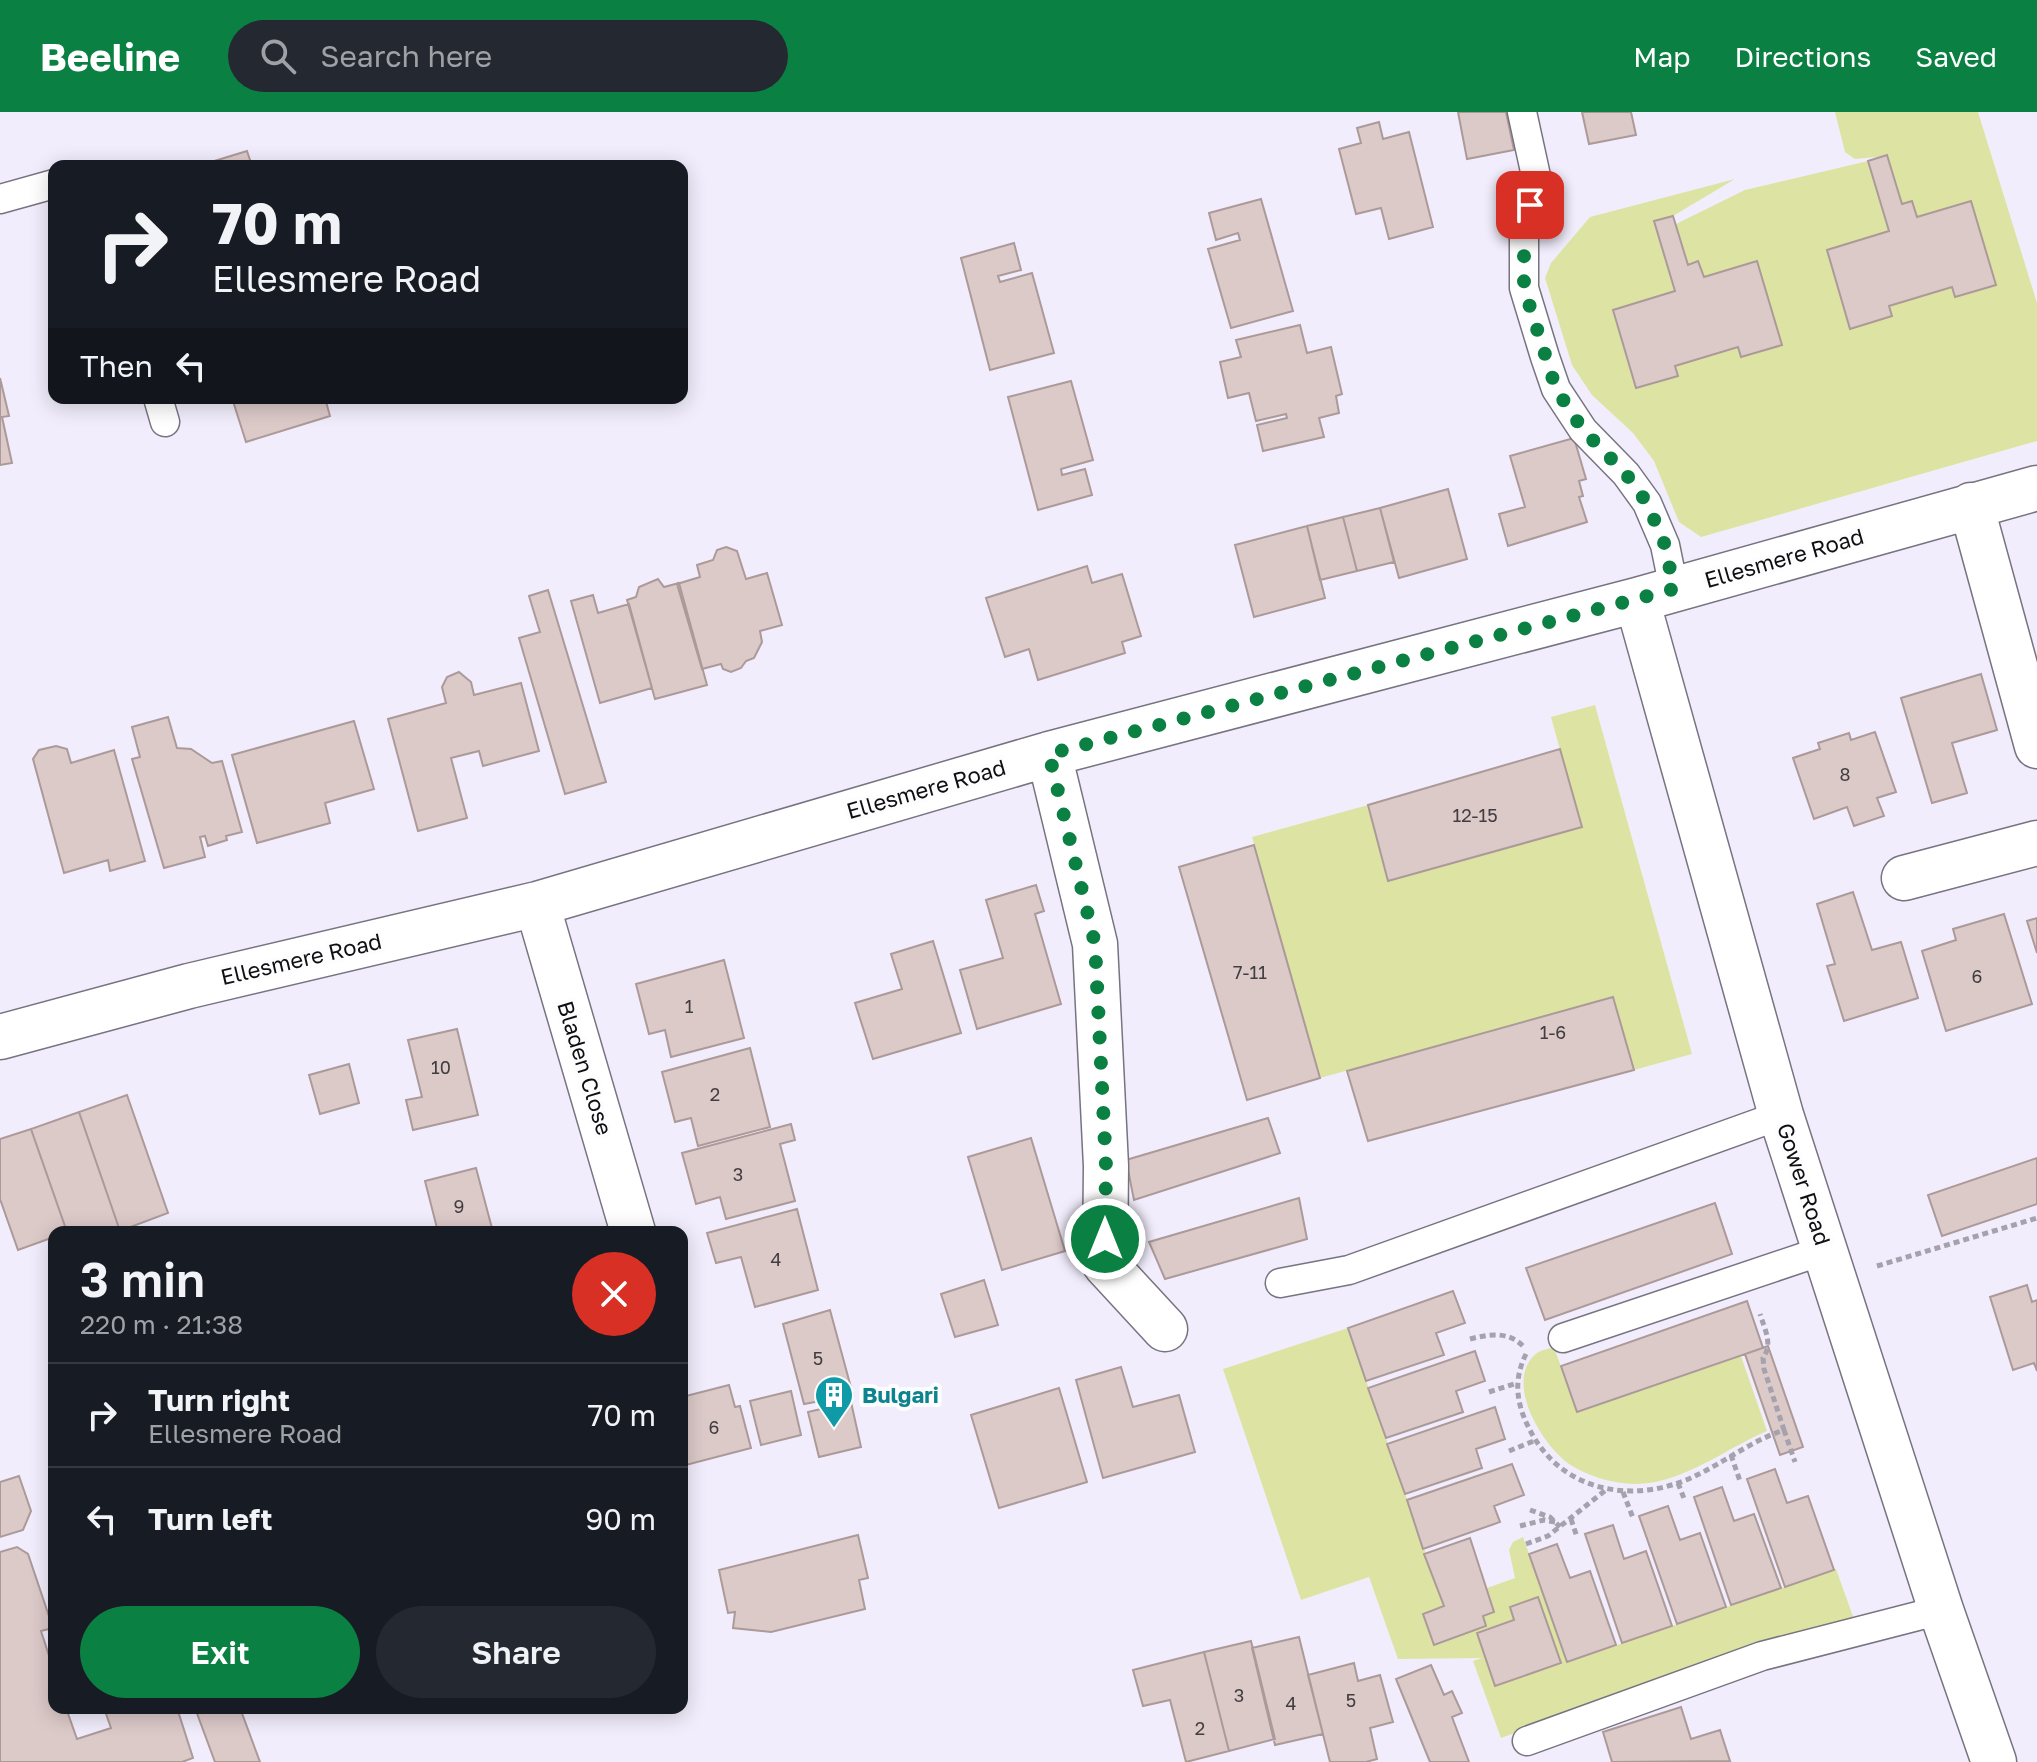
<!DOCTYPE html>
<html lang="en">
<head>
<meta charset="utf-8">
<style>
	body { margin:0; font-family:"Golos Text",sans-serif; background:#242831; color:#f1f3f6; height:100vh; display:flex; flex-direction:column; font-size:30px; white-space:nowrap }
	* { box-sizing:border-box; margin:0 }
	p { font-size:26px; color:#9ea1a6 }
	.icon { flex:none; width:44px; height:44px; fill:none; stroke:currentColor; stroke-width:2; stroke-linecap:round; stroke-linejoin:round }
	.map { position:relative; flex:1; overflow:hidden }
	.side { position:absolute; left:48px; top:1114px; width:640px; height:488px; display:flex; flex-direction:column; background:#171b24; border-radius:16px; box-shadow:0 4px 20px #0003 }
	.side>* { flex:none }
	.banner { position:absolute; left:48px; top:48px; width:640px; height:244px; border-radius:16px; box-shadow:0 4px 20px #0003; background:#171b24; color:#f1f3f6; overflow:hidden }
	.pin { position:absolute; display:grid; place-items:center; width:68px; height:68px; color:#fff; margin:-34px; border-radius:16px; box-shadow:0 4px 12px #0006 }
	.me { position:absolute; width:88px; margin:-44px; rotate:0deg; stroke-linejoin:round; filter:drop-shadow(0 0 6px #0008) }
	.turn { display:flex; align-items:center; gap:28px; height:168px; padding:0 32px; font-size:36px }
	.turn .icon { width:104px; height:104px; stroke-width:2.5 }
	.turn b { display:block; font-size:56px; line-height:68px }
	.then { display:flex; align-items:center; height:76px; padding:0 32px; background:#0003; gap:16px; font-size:30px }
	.round { display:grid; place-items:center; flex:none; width:84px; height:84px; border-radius:42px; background:#242831 }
	.summary { display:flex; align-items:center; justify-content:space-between; height:136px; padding:0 32px }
	h1 { font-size:48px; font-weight:600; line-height:60px }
	.primary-button { display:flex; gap:16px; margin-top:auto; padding:16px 32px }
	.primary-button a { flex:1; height:92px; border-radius:48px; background:#0b8043; color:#fff; font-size:32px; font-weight:600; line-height:92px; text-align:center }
	.primary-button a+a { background:#242831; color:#f1f3f6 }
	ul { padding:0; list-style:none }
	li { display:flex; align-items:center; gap:24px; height:104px; padding:0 32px; border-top:2px solid #363941 }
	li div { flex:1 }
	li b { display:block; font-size:30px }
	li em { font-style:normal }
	header { display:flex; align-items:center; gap:48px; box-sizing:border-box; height:112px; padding:0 40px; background:#0b8043; color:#fff }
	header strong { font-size:38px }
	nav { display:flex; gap:44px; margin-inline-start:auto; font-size:28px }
	.search { width:560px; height:72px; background:#242831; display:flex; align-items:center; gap:20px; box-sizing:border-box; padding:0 28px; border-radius:44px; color:#9ea1a6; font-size:30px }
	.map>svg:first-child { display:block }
	.green { fill:#dde4a3; fill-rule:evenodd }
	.building { fill:#dccac9; stroke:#ab9a99; stroke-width:2 }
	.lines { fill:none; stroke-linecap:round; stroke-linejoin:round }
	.service-casing { stroke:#787380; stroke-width:31 }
	.minor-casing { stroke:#787380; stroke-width:47 }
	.path { stroke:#a5a1ad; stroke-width:5; stroke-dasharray:6 4; stroke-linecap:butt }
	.service { stroke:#fff; stroke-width:28 }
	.minor { stroke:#fff; stroke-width:44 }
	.route { stroke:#0b8043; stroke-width:14; stroke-dasharray:0 25.2 }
	.labels { text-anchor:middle; stroke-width:8; stroke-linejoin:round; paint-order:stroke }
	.number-label { font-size:18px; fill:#423d40 }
	.street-label { font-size:22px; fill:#0f0e13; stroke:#fdfdfd }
	.culture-label { font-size:22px; font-weight:bold; fill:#0d838f; stroke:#fdfdfd; text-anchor:start }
</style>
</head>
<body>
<header>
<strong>Beeline</strong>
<div class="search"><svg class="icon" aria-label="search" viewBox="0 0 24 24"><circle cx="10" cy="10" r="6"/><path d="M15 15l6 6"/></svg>Search here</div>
<nav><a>Map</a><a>Directions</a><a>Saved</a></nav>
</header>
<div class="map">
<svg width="2037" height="1650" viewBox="0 0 2037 1650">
	<rect width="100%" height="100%" fill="#f2edfc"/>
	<path class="green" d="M 1835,0 L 1978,0 L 2037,191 L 2037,329 L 1701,425 L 1679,410 L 1654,349 L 1633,321 L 1592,283 L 1572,253 L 1545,166 L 1551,151 L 1590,105 L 1735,67 L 1673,104 L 1655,109 L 1675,179 L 1613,198 L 1636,276 L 1677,264 L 1675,254 L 1738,235 L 1782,233 L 1757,149 L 1704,165 L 1698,149 L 1688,153 L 1676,112 L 1745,78 L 1868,49 L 1889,119 L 1827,138 L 1850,216 L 1891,204 L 1889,194 L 1952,175 L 1956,185 L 1995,173 L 1971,89 L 1917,105 L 1912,90 L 1902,92 L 1887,44 L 1855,47 L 1845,40 Z
		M 1595,593 L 1692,942 L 1634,958 L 1613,885 L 1320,966 L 1252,725 L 1368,693 L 1388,768 L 1581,715 L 1551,605 Z
		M 1348,1216 L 1444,1494 L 1424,1503 L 1434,1533 L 1486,1514 L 1483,1504 L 1494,1499 L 1487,1476 L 1515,1466 L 1509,1438 L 1513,1430 L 1523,1425 L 1568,1550 L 1836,1457 L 1855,1510 L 1747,1536 L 1501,1626 L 1473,1549 L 1482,1546 L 1398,1547 L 1369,1465 L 1301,1488 L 1223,1257 ZM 1538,1486 L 1561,1551 L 1496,1574 L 1478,1521 L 1514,1508 L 1510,1495 Z
		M 1554,1235 L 1577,1300 L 1741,1244 L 1767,1319 C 1725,1337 1685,1370 1638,1372 C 1616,1372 1593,1366 1574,1355 C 1545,1339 1501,1269 1537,1241 C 1541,1238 1549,1237 1554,1235 Z"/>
	<path class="building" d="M 1458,0 L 1506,0 L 1514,38 L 1467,47 Z
		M 1582,0 L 1631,0 L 1636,23 L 1589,32 Z
		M 1379,10 L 1383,27 L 1409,20 L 1433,115 L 1389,127 L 1381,96 L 1356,102 L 1339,37 L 1361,31 L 1357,16 Z
		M 247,39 L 252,54 L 198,54 Z
		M 1887,43 L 1902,92 L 1912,89 L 1917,105 L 1971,89 L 1996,173 L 1955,185 L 1952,175 L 1889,194 L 1892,204 L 1850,217 L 1827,138 L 1889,119 L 1868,49 Z
		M 1261,87 L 1293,199 L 1231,216 L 1208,137 L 1240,128 L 1238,121 L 1216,128 L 1209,101 Z
		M 1673,104 L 1688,153 L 1698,149 L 1704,165 L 1757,149 L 1782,233 L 1741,245 L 1738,235 L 1675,254 L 1678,264 L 1636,276 L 1613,198 L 1675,179 L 1654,109 Z
		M 1014,131 L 1021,158 L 998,164 L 1000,170 L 1032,161 L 1054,241 L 990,258 L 961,146 Z
		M 1300,213 L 1307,241 L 1331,235 L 1342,282 L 1336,284 L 1339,301 L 1319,306 L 1324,325 L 1263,339 L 1257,313 L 1287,306 L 1286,302 L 1256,309 L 1249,281 L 1228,286 L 1220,250 L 1241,245 L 1236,228 Z
		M 0,266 L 9,304 L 2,305 L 12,351 L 0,353 Z
		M 1071,269 L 1093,348 L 1061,357 L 1062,363 L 1085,357 L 1092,383 L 1038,398 L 1008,285 Z
		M 232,286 L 325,286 L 330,304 L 246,330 Z
		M 1574,326 L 1586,367 L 1579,369 L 1583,384 L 1579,385 L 1587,410 L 1508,434 L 1499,402 L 1525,395 L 1510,344 Z
		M 1448,377 L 1467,447 L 1399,466 L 1380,396 Z
		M 1380,396 L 1394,450 L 1357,459 L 1343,405 Z
		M 1343,405 L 1357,459 L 1320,468 L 1307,414 Z
		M 1307,414 L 1325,486 L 1254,505 L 1235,433 Z
		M 726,435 L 737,439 L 746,467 L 767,461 L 782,513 L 760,519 L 762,530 L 754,546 L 746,549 L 741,556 L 731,560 L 723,557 L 721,552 L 702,557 L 677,472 L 700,465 L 697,453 L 713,448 L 717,438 Z
		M 1087,454 L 1092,471 L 1122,462 L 1141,524 L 1122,530 L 1125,541 L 1038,568 L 1029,537 L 1005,545 L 986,486 Z
		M 658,467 L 664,475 L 679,471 L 707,573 L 655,587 L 627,488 L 636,485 L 639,475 Z
		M 548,478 L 606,670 L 565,682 L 519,526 L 540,520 L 529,484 Z
		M 593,483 L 598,501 L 629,492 L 652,576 L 600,591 L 571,489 Z
		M 459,560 L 471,570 L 474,583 L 521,571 L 539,639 L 483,654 L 479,639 L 451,646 L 467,706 L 418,719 L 388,607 L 446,591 L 442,575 L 447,565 Z
		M 1981,562 L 1997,618 L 1952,631 L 1967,681 L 1932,691 L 1901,586 Z
		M 168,605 L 177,636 L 191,637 L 212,651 L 222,649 L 242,720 L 226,724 L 227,728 L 208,734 L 205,724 L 200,725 L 205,745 L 164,756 L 132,647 L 140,645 L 132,615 Z
		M 354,609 L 374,677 L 325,691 L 330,711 L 257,731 L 232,643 Z
		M 1875,620 L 1896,680 L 1877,686 L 1884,704 L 1854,714 L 1847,695 L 1814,707 L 1793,646 L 1820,637 L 1818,631 L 1849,621 L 1851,628 Z
		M 56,634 L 67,637 L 71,651 L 114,638 L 145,749 L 110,759 L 108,748 L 64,761 L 33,647 L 39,638 Z
		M 1560,637 L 1582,715 L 1388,769 L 1368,693 Z
		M 1254,733 L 1320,966 L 1247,988 L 1179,755 Z
		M 1036,773 L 1044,799 L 1035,802 L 1061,892 L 977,917 L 960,858 L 1003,846 L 986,788 Z
		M 1853,780 L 1872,838 L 1901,830 L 1918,886 L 1844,909 L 1827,854 L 1835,852 L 1817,792 Z
		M 2004,802 L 2032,892 L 1946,919 L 1922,839 L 1956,828 L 1953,817 Z
		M 2037,806 L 2037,841 L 2027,809 Z
		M 933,829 L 961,921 L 873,947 L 855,891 L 902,877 L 891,842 Z
		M 724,848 L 744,926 L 671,945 L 665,918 L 649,922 L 636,872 Z
		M 1613,885 L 1634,958 L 1368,1029 L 1347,959 Z
		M 457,917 L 478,1003 L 413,1018 L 406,988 L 422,985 L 408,928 Z
		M 750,936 L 770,1015 L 698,1034 L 691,1006 L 675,1010 L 662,960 Z
		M 349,952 L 359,991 L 320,1002 L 309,963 Z
		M 127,983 L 168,1101 L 120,1119 L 79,1000 Z
		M 79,1000 L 120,1119 L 117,1120 L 67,1120 L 31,1017 Z
		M 1268,1006 L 1280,1041 L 1134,1088 L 1126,1048 Z
		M 791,1012 L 795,1028 L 780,1032 L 795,1089 L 726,1107 L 720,1085 L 696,1092 L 682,1041 Z
		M 31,1017 L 67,1120 L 54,1120 L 54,1125 L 18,1138 L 0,1087 L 0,1027 Z
		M 1031,1026 L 1065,1139 L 1002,1158 L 968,1045 Z
		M 2037,1046 L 2037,1092 L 1942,1124 L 1928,1083 Z
		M 476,1056 L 493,1120 L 438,1120 L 425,1069 Z
		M 1299,1086 L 1307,1127 L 1165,1167 L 1149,1130 Z
		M 1715,1091 L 1732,1142 L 1545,1208 L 1526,1156 Z
		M 797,1097 L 818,1178 L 755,1195 L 741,1145 L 716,1151 L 707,1121 Z
		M 984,1168 L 998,1213 L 955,1225 L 941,1182 Z
		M 2027,1173 L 2032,1190 L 2037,1188 L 2037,1259 L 2034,1251 L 2013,1258 L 1990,1185 Z
		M 1453,1179 L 1465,1211 L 1436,1221 L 1444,1243 L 1366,1269 L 1348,1216 Z
		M 1747,1189 L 1763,1236 L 1577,1300 L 1561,1254 Z
		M 830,1198 L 853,1283 L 804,1292 L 783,1212 Z
		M 1768,1234 L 1803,1335 L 1780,1343 L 1745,1242 Z
		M 1475,1239 L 1485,1269 L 1456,1279 L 1463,1300 L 1386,1326 L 1368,1276 Z
		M 1121,1255 L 1133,1295 L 1179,1283 L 1195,1340 L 1103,1366 L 1076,1268 Z
		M 729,1273 L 735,1295 L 740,1294 L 751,1336 L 682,1354 L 682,1285 Z
		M 1059,1276 L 1087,1370 L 999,1396 L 971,1303 Z
		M 791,1279 L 801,1323 L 761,1333 L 750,1289 Z
		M 851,1290 L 861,1335 L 819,1345 L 808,1300 Z
		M 1495,1295 L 1505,1327 L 1476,1337 L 1482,1356 L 1405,1382 L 1387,1332 Z
		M 1512,1352 L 1524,1383 L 1494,1394 L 1500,1410 L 1423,1437 L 1407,1388 Z
		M 1775,1357 L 1787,1391 L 1808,1384 L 1834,1458 L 1785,1475 L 1747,1367 Z
		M 19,1364 L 31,1399 L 23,1418 L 0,1425 L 0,1370 Z
		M 1722,1375 L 1734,1409 L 1754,1402 L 1781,1476 L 1731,1493 L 1694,1385 Z
		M 1668,1394 L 1680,1428 L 1700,1421 L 1726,1495 L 1677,1512 L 1639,1404 Z
		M 1613,1413 L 1624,1447 L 1646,1439 L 1672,1514 L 1622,1531 L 1585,1422 Z
		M 858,1423 L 868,1466 L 859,1468 L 865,1497 L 771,1520 L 733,1516 L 735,1500 L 728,1501 L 719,1458 Z
		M 1470,1426 L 1494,1500 L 1483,1504 L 1486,1514 L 1434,1533 L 1423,1502 L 1444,1494 L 1424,1442 Z
		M 1557,1432 L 1570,1466 L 1590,1459 L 1616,1533 L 1567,1550 L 1529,1442 Z
		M 17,1435 L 28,1442 L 53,1516 L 41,1519 L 54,1559 L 54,1596 L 66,1596 L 77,1627 L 111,1616 L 104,1596 L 177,1596 L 193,1646 L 182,1650 L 0,1650 L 0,1440 Z
		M 1538,1485 L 1561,1551 L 1495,1574 L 1477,1521 L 1514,1508 L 1510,1495 Z
		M 1299,1525 L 1323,1622 L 1275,1633 L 1252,1536 Z
		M 1251,1529 L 1275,1627 L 1229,1639 L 1204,1540 Z
		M 1204,1540 L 1229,1639 L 1186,1650 L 1170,1588 L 1143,1594 L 1133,1558 Z
		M 1354,1551 L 1358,1569 L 1380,1563 L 1393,1610 L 1370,1616 L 1377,1647 L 1366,1650 L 1330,1650 L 1308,1563 Z
		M 1431,1553 L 1444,1583 L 1452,1579 L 1462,1601 L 1452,1605 L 1469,1650 L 1430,1650 L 1396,1567 Z
		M 1681,1595 L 1691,1627 L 1720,1618 L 1730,1649 L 1612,1650 L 1603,1620 Z
		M 195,1596 L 240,1596 L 260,1650 L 215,1650 Z"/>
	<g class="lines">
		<g class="service-casing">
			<path id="service" d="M 1522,0 L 1536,64 L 1524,122 L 1524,176 L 1545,245 L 1556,277 L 1583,318 L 1626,362 L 1647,391 L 1665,433 L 1674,477
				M 0,87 L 54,72
				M 158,286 L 165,310
				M 1280,1171 L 1349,1158 L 1781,1003
				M 1563,1226 L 1825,1138
				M 1527,1629 L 1762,1544 L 1941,1498"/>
		</g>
		<g class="minor-casing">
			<path id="minor" d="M 1971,393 L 2037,634
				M 1637,488 L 1781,1003 L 1941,1498 L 1994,1650
				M 1049,642 L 1095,832 L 1106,1054 L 1105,1152 L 1165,1217
				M 1904,766 L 2037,731
				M 537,792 L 633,1120
				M 0,925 L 189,874 L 537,792 L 1049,642 L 1637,488 L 2037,376"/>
		</g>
		<path class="path" d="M 1877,1154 L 2037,1106
			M 1470,1227 C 1489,1222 1508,1219 1523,1234
			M 1526,1242 C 1511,1272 1518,1299 1535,1327 C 1568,1380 1632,1390 1686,1368 C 1720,1354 1748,1330 1784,1318 L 1764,1257 L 1763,1246 C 1773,1232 1765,1218 1760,1202
			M 1489,1280 L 1517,1271
			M 1784,1318 L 1795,1350
			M 1509,1339 L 1536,1328
			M 1731,1343 L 1740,1369
			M 1678,1371 L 1685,1389
			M 1623,1380 L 1633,1406
			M 1530,1398 L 1550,1405 L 1560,1415
			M 1571,1407 L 1577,1425
			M 1520,1414 L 1544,1408 L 1555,1410
			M 1526,1432 L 1548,1424 L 1607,1377"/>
		<use href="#service" class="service"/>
		<use href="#minor" class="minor"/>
	</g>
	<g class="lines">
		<path class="route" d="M 1105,1127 L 1106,1054 L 1095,832 L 1049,642 L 1674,477 L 1665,433 L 1647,391 L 1626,362 L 1583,318 L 1556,277 L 1524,176 L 1524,122 L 1530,93"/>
	</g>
	<defs>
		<g id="building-pin" transform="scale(2)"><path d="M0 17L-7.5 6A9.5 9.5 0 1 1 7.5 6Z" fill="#0f9aa8" stroke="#fdfdfd"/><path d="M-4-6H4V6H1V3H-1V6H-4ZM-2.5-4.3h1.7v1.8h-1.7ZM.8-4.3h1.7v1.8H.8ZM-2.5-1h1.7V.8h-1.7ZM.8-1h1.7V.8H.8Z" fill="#fff"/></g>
	</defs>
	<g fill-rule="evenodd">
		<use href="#building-pin" x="834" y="1283"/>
	</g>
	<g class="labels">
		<g class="number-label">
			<text x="1845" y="669">8</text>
			<text x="1475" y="710">12-15</text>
			<text x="1250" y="867">7-11</text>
			<text x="1977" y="871">6</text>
			<text x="689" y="901">1</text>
			<text x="1553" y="927">1-6</text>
			<text x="441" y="962">10</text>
			<text x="715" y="989">2</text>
			<text x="738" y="1069">3</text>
			<text x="459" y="1101">9</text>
			<text x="776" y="1154">4</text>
			<text x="818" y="1253">5</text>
			<text x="714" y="1322">6</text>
			<text x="1239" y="1590">3</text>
			<text x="1351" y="1595">5</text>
			<text x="1291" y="1598">4</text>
			<text x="1200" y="1623">2</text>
		</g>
		<g class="street-label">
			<text transform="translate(1784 446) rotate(-16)" y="8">Ellesmere Road</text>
			<text transform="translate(926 677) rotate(-16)" y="8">Ellesmere Road</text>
			<text transform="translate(301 847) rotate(-13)" y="8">Ellesmere Road</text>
			<text transform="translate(585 956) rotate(73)" y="8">Bladen Close</text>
			<text transform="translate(1804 1072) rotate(72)" y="8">Gower Road</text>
		</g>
		<g class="culture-label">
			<text x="862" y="1291">Bulgari</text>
		</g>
	</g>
</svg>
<div class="pin" style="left:1530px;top:93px;background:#d93025"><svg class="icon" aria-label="arrive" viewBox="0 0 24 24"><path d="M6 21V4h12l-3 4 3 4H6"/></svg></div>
<svg class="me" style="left:1105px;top:1127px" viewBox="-20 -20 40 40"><circle r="17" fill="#0b8043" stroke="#fff" stroke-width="3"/><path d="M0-11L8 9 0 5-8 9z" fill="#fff"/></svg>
<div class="banner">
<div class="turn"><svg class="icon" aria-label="right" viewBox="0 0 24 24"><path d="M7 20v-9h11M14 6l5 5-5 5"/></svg><div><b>70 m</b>Ellesmere Road</div></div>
<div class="then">Then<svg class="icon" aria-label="left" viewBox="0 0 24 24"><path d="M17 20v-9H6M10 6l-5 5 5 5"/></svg></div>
</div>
<section class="side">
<div class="summary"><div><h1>3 min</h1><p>220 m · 21:38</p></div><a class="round" style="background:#d93025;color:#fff"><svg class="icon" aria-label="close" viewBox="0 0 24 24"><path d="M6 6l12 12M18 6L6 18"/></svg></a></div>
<ul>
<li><svg class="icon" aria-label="right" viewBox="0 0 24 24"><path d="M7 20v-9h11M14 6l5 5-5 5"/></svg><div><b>Turn right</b><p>Ellesmere Road</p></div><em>70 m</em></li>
<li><svg class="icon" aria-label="left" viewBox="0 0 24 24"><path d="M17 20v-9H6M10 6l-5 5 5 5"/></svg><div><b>Turn left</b></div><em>90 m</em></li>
</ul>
<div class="primary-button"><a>Exit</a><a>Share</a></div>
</section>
</div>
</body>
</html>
